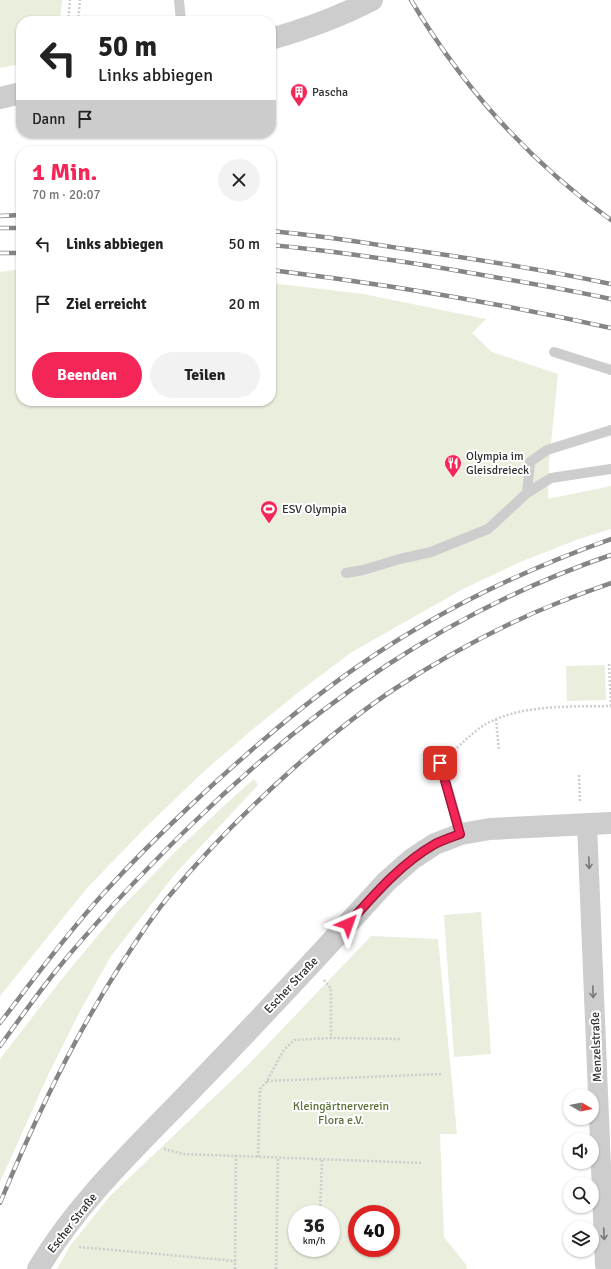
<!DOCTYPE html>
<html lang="de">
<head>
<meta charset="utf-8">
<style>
	body { margin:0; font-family:Signika,sans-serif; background:#f2f2f2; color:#222; height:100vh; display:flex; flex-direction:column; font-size:15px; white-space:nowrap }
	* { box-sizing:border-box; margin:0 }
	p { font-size:13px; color:#767676 }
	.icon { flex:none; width:22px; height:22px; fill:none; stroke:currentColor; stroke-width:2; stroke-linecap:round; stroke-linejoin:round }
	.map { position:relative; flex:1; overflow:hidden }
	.side { position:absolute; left:16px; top:146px; width:260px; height:260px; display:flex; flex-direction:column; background:#fff; border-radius:16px; box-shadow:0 1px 3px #0004 }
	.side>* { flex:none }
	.top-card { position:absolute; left:16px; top:16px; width:260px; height:122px; border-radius:16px; box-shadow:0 1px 3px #0004; background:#fff; color:#222; overflow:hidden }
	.needle { width:26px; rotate:100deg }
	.controls { position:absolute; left:563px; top:1089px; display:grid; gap:8px }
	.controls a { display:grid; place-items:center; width:36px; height:36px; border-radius:50%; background:#fff; box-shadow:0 1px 3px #0004; font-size:20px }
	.speed { position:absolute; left:288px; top:1205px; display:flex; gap:8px; font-size:20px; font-weight:700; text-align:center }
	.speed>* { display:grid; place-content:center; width:52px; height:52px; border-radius:50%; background:#fff; box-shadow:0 1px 3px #0004; line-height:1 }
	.speed small { font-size:10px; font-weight:400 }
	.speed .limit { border:6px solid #d22; background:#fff; color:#111 }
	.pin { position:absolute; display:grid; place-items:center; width:34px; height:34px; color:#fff; margin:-17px; border-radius:8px; box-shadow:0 2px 6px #0006 }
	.me { position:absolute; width:44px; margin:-22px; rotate:43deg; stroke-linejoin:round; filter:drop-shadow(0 0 3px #0008) }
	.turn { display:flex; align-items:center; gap:14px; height:84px; padding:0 16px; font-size:18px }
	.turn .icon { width:52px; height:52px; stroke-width:2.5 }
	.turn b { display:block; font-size:28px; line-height:34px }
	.then { display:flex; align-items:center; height:38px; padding:0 16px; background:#0003; gap:8px; font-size:15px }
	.round { display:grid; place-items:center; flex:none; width:42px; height:42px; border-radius:21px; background:#f2f2f2 }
	.summary { display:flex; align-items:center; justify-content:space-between; height:68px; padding:0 16px }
	h1 { font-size:24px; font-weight:700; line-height:30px; color:#f42557 }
	.cta { display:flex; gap:8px; margin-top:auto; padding:8px 16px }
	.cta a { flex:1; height:46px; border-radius:24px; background:#f42557; color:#fff; font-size:16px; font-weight:700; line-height:46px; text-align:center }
	.cta a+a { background:#f2f2f2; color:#222 }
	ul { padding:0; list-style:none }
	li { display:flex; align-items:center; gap:12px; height:60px; padding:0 16px }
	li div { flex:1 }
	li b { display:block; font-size:15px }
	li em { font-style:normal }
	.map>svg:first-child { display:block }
	.green { fill:#e9eedd; fill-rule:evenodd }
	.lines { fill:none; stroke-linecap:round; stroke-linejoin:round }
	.path { stroke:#cdcdcd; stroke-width:2.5; stroke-dasharray:2 2; stroke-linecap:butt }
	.service { stroke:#cdcdcd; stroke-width:10 }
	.minor { stroke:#cdcdcd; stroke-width:20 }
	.tertiary { stroke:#cdcdcd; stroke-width:22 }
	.rail-casing { stroke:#858585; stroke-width:4.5 }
	.rail { stroke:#fff; stroke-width:3; stroke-dasharray:9; stroke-linecap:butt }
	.oneway { stroke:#777 }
	.route-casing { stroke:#9f1839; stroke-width:10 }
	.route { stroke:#f42557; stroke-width:7 }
	.labels { text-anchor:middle; stroke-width:4; stroke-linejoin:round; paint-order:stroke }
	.poi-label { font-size:12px; fill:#303030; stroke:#fff; text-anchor:start }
	.street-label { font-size:12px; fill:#303030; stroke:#fff }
	.park-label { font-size:12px; fill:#5c7039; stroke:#fff }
</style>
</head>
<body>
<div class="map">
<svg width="611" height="1269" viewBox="0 0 611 1269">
	<rect width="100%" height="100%" fill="#fff"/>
	<path class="green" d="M 0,0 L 62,0 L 60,21 L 21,21 L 21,64 L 0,68 Z
		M 21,269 L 21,401 L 271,401 L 271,283 L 363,294 L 486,319 L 472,333 L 492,352 L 558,374 L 549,463 L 548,499 L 611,486 L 611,529 L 579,539 L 520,562 L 463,589 L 352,652 L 300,691 L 253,729 L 201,774 L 145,828 L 87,888 L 0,996 L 0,272 Z
		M 605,665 L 606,700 L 567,701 L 566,666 Z
		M 254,779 L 258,785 L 175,874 L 111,956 L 79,1013 L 49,1073 L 0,1182 L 0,1059 L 61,980 L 119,910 L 177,850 L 229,801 Z
		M 481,912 L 491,1054 L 454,1057 L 444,915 Z
		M 371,936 L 438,939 L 457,1134 L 440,1134 L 444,1237 L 467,1266 L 467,1269 L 57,1269 L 70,1246 L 110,1196 L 248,1065 ZM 297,1214 L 331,1214 L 331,1248 L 297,1248 ZM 357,1214 L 391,1214 L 391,1248 L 357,1248 Z"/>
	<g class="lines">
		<path class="path" d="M 68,21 L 70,0
			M 78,21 L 80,0
			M 611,706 L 609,664 L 611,664
			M 496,719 L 499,751
			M 451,753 C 463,743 477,727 492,721 C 528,704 572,707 611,706
			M 579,775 L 580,803
			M 324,980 L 331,989 L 331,1038
			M 267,1081 L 442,1074
			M 164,1149 L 183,1154 L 423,1163
			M 258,1157 L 260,1089 L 267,1081 L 283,1051 L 294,1040 L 331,1038 L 400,1039
			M 320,1214 L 322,1160
			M 79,1247 L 236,1261
			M 235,1269 L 236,1155
			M 276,1269 L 278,1158"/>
		<path class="service" d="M 179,0 L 181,21
			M 554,352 L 611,370
			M 527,493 L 530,462 L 547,450 L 611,430
			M 346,573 L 363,570 L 400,559 L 431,552 L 488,529 L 527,493 L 551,478 L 611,469
			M 440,763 L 461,834"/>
		<path class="minor" d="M 587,824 L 605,1265 L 609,1269"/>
		<path class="tertiary" d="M 271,39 C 306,29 339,17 372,0
			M 0,98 L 21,93
			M 38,1269 C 80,1198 143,1141 200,1081 C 263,1016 325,949 386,882 L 412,859 L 435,844 L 461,834 L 490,829 L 611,823"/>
		<g class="rail-casing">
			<path id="rail" d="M 411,0 C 462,86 530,162 611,220
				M 0,216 L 21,215
				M 0,228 L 21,228
				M 271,231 C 313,235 356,241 398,248 C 469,258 541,269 611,284
				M 271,245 C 344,252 416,263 488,276 C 529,283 570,290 611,299
				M 0,253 L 21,253
				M 271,270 C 385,284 499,303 611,328
				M 0,1023 C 33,980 65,936 102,895 C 130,864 160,834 191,805 C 260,740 334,677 416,629 C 478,592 543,563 611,539
				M 0,1046 C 18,1021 36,996 55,972 C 97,920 143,872 191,825 C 314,705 447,611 611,555
				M 0,1203 C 34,1121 72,1040 120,966 C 136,942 151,917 170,895 C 208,849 251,806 296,766 C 328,738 361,711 396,688 C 447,655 504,624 560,602 C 577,595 594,589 611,583"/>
		</g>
		<use href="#rail" class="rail"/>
	</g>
	<defs><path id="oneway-shaft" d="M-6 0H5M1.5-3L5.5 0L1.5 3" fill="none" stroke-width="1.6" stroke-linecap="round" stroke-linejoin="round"/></defs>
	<g class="oneway">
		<use href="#oneway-shaft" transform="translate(589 863) rotate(88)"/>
		<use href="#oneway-shaft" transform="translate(593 992) rotate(88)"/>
		<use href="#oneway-shaft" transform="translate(604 1234) rotate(87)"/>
	</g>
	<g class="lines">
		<g class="route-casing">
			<path id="route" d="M 348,924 C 374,895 400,864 435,844 C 443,840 452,837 460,834 L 440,763"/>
		</g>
		<use href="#route" class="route"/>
	</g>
	<defs>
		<g id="building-pin" transform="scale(0.9)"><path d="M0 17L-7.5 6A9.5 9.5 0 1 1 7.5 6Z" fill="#f42557" stroke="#fff"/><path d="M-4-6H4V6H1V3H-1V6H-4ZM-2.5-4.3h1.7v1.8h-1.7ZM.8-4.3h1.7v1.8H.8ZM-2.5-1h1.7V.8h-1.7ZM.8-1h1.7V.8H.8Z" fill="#fff"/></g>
		<g id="restaurant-pin" transform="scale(0.9)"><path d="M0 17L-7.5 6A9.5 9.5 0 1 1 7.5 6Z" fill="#f42557" stroke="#fff"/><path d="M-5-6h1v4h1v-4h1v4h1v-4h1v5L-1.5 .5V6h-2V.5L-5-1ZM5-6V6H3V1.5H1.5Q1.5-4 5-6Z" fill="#fff"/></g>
		<g id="stadium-pin" transform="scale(0.9)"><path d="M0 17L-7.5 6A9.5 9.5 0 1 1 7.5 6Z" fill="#f42557" stroke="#fff"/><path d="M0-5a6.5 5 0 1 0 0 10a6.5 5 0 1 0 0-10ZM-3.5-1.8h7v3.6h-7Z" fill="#fff"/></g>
	</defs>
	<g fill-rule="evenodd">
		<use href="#building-pin" x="299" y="92"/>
		<use href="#restaurant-pin" x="453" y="463"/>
		<use href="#stadium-pin" x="269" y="509"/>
	</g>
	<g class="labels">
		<g class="poi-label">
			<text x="312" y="96">Pascha</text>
			<text x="466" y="460">Olympia im<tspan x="466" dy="14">Gleisdreieck</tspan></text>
			<text x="282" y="513">ESV Olympia</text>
		</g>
		<g class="street-label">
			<text transform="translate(291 985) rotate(-47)" y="4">Escher Straße</text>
			<text transform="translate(596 1047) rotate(-92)" y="4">Menzelstraße</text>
			<text transform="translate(72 1223) rotate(-52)" y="4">Escher Straße</text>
		</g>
		<g class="park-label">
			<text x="341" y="1110">Kleingärtnerverein<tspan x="341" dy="14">Flora e.V.</tspan></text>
		</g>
	</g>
</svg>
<div class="controls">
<a><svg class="needle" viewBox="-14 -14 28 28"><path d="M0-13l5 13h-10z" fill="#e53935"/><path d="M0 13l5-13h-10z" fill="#767676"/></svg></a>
<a><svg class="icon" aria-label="sound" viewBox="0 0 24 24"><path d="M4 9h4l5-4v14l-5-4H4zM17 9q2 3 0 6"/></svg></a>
<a><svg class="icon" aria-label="search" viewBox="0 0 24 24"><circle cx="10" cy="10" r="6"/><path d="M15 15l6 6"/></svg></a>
<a><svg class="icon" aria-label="layers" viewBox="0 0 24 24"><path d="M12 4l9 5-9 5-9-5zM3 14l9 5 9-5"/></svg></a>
</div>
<div class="speed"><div>36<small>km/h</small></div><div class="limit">40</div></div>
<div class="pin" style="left:440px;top:763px;background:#d93025"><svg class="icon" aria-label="arrive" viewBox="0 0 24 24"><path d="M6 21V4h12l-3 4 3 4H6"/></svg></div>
<svg class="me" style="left:348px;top:924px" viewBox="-20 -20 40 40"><path d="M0-17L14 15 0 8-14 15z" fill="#f42557" stroke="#fff" stroke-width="4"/></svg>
<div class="top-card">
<div class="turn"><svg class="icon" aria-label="left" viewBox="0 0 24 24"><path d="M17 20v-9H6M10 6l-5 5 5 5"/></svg><div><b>50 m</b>Links abbiegen</div></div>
<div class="then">Dann<svg class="icon" aria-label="arrive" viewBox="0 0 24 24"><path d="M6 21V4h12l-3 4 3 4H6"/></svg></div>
</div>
<section class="side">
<div class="summary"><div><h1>1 Min.</h1><p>70 m · 20:07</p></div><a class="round"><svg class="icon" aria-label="close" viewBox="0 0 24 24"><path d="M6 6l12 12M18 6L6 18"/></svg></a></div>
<ul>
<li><svg class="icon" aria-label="left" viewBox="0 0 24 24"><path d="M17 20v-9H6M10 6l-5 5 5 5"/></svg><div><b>Links abbiegen</b></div><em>50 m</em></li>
<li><svg class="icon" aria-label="arrive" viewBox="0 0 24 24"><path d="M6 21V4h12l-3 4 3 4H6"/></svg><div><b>Ziel erreicht</b></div><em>20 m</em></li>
</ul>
<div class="cta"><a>Beenden</a><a>Teilen</a></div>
</section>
</div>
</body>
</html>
